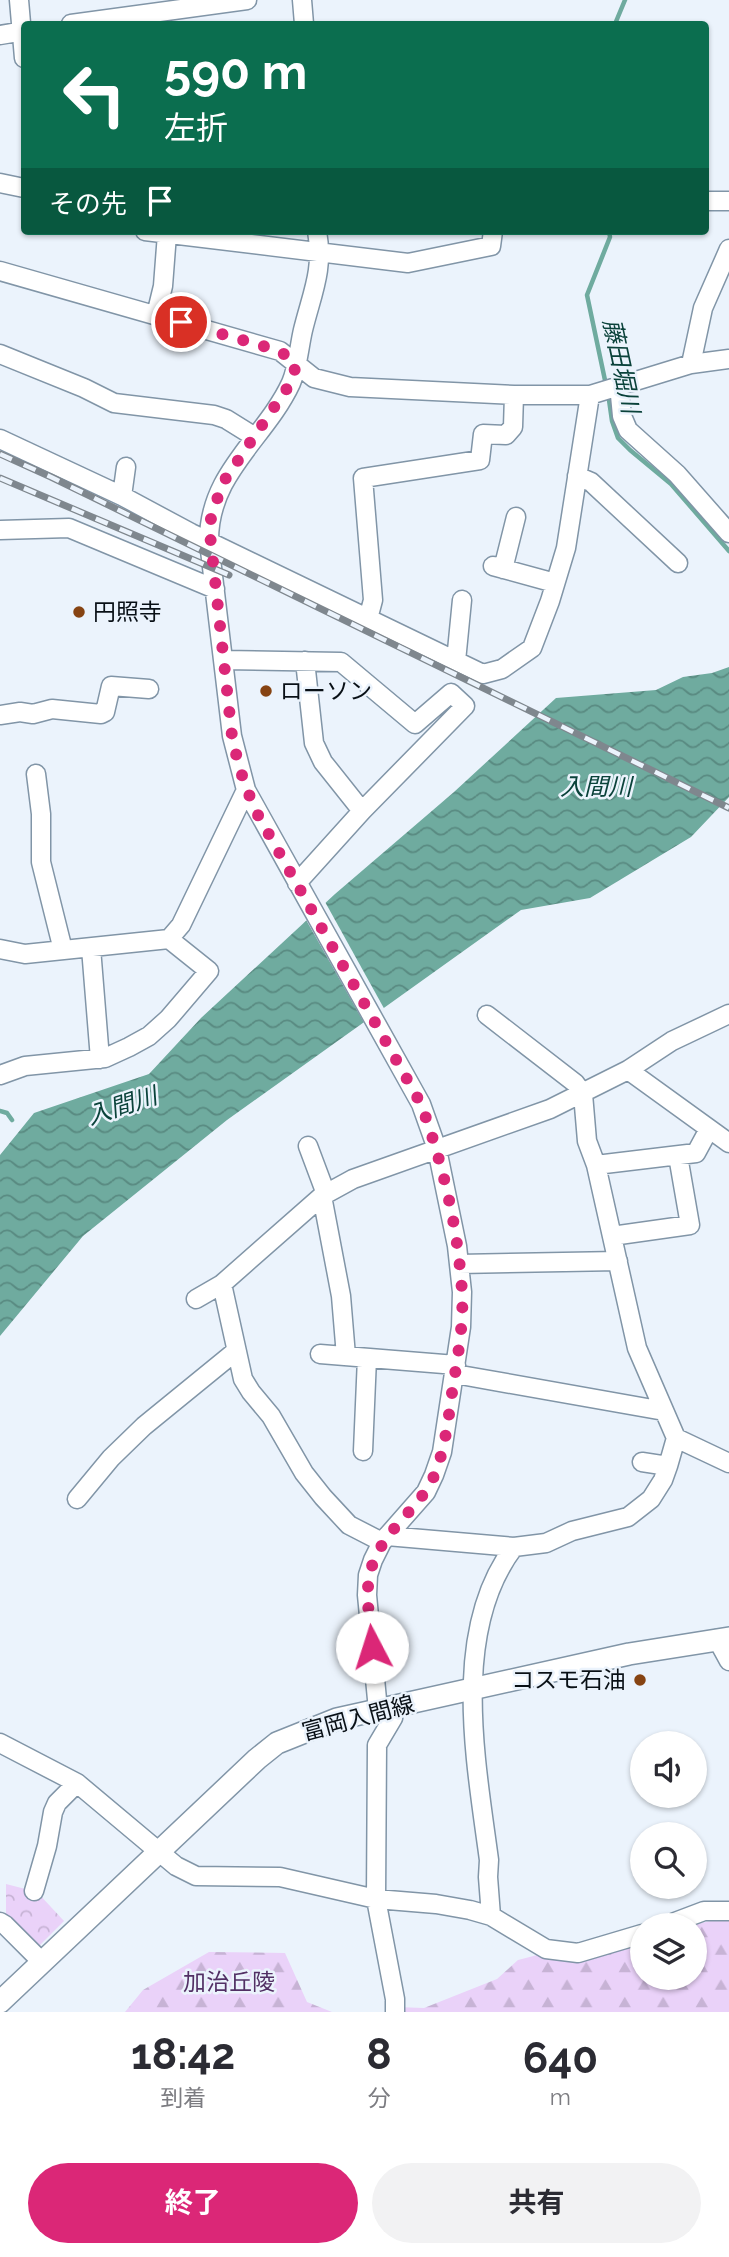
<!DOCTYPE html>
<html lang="ja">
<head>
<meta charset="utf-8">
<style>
	body { margin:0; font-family:Raleway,"Noto Sans JP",sans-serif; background:#f2f2f3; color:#2b2b33; height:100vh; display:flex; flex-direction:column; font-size:26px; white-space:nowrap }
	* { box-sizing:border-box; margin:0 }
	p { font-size:23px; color:#7c7c81 }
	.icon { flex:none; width:38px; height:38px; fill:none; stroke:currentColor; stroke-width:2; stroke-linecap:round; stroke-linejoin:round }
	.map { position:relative; height:2012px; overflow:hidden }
	.details { display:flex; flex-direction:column; background:#fff; flex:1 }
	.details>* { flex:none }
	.hud { position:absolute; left:21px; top:21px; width:688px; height:214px; border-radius:7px; box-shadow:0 2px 5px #0004; background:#0b6e4f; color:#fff; overflow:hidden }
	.fabs { position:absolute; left:630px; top:1731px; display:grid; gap:14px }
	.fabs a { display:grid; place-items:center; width:77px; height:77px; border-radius:50%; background:#fff; box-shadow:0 2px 5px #0004; font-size:35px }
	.pin { position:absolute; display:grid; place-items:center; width:60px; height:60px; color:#fff; margin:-30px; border:4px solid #fff; border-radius:50%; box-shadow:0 2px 7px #0007 }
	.me { position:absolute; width:77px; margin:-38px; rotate:355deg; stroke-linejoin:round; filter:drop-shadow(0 0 5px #0008) }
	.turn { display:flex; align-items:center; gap:24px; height:147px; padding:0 28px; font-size:32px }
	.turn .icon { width:91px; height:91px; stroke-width:2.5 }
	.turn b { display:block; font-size:49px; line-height:60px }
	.then { display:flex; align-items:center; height:66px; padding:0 28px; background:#0003; gap:14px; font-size:26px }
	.eta { display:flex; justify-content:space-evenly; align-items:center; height:119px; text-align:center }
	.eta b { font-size:42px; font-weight:700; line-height:49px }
	.button { display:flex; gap:14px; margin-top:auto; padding:14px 28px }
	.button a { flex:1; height:80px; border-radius:42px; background:#db2777; color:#fff; font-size:28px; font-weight:700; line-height:80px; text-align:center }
	.button a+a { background:#f2f2f3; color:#2b2b33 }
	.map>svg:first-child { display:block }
	.forest { fill:url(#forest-firs) }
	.park { fill:url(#park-crowns) }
	.water { fill:url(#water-waves) }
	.pier { fill:#ebf3fc }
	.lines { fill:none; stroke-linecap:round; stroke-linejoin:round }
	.stream { stroke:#6fab9f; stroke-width:4.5 }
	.minor-casing { stroke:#8195a7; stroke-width:21 }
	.major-casing { stroke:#8195a7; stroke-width:24 }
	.minor { stroke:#fff; stroke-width:18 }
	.major { stroke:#fff; stroke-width:21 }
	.rail-casing { stroke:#7f878e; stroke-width:7 }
	.rail { stroke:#ebf3fc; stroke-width:4.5; stroke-dasharray:13; stroke-linecap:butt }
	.route { stroke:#db2777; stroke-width:12; stroke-dasharray:0 21.6 }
	.poi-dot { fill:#864312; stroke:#ebf3fc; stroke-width:2.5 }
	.labels { text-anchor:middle; stroke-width:5; stroke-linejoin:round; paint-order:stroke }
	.poi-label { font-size:23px; fill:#091016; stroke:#ebf3fc; text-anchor:start }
	.street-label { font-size:23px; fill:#091016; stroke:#ebf3fc }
	.park-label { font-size:23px; fill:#523065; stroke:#ebf3fc }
	.water-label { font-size:24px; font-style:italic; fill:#0a423a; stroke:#ebf3fc }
</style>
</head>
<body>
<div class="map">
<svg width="729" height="2012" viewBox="0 0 729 2012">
	<defs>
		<pattern id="forest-firs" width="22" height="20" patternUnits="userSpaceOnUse" patternTransform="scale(1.75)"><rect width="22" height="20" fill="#ead2f9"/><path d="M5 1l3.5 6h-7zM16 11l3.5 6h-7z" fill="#c7b3d5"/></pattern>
		<pattern id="park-crowns" width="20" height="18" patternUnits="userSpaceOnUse" patternTransform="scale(1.75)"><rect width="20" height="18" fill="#ead2f9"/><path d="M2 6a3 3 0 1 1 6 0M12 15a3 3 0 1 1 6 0" fill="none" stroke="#c7b3d5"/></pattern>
		<pattern id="water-waves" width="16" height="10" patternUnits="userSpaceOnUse" patternTransform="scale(1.75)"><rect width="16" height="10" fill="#6fab9f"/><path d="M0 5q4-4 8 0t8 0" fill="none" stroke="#598a81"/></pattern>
	</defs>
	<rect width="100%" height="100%" fill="#ebf3fc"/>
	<path class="forest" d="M 721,1918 L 729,1920 L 729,2012 L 392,2012 L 396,2007 L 424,2008 L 497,1979 L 518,1960 L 642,1928 L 642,1978 L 695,1978 L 694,1925 Z
		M 209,1952 L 285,1953 L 307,2002 L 332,2012 L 125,2012 L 143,1990 Z"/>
	<path class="park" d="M 6,1884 L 37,1892 L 64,1921 L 37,1948 L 6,1917 Z"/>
	<path class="water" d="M 729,667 L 729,797 L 691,837 L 590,898 L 521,910 L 227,1120 L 83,1236 L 0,1336 L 0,1155 L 34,1113 L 149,1074 L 201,1018 L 335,894 L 454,792 L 556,698 L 656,690 L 683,677 L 712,673 Z"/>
	<path class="pier" d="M 324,900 L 386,1012 L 366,1026 L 305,918 Z"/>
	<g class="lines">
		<path class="stream" d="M 615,24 L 625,0
			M 606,385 L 587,295 L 610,237 L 609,231
			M 608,393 L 612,421 L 618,438 L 630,450 L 671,484 L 729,551
			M 0,1111 L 7,1113 L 12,1120"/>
		<g class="minor-casing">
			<path id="minor" d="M 19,0 L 24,58
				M 302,0 L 304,24
				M 71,24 L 247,0
				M 0,35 L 24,31
				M 0,183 L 24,188
				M 705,201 L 729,201
				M 145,231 L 408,263 L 491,246 L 493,231
				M 317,231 C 324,270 312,293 303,330 C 299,347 298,367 291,383 C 265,439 208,473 209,542 L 232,736 L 246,790 L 421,1104 L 437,1149 L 457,1246 L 462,1292 L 461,1327 L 442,1452 L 434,1475 L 426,1492 L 382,1542 L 373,1560 L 368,1575 L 367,1595 L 378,1710
				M 0,271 L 280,351 L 314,378 L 350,387 L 514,395 L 590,395 L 691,364 L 729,359
				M 156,315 L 163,286 L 167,234
				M 0,354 L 84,388 L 114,403 L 214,415 L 226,419 L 255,437
				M 691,364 L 703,308 L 729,249
				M 619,385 L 622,416 L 628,430 L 677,474 L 729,533
				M 0,439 L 122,496 L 191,533 L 483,674 L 502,669 L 532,648 L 550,601 L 566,548 L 590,395
				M 577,476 L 591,482 L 678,563
				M 122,496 L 126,467
				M 0,530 L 69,528 L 215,589
				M 493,566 L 555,583
				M 503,569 L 516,517
				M 368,619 L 373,600 L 363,478 L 480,460 L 483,434 L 506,435 L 513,427 L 514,395
				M 223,660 L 341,662 L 415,724 L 451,693 L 465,706 L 362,811 L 297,883
				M 305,661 L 314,743 L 323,762 L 362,811
				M 456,661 L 462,600
				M 0,715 L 20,712 L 33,714 L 52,709 L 101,714 L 105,712 L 111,686 L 149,689
				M 36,774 L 41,814 L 41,862 L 63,950
				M 91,948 L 100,1059
				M 0,949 L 25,954 L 169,939 L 181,925 L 246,790
				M 487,1015 L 575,1083 L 583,1094 L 587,1141 L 596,1165 L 637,1348 L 676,1438 L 668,1466 L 642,1462
				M 628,1070 L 729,1143
				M 0,1075 L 25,1066 L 105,1058 L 129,1047 L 149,1036 L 168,1019 L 209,971 L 169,939
				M 308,1146 L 326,1194
				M 596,1165 L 696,1153 L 709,1129
				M 322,1196 L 341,1296 L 346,1356
				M 612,1236 L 690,1225 L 678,1156
				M 459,1264 L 618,1261
				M 222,1284 L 243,1379 L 251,1392 L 271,1416 L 304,1473 L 323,1497 L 349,1525 L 382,1542
				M 196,1299 L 222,1284 L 322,1196 L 353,1179 L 550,1109 L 628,1070 L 672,1041 L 729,1014
				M 320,1354 L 456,1365
				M 455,1374 L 664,1411
				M 676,1438 L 729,1463
				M 363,1451 L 367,1358
				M 77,1499 L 111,1458 L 144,1426 L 236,1351
				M 387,1536 L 514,1547 L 546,1543 L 572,1531 L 628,1517 L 651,1499 L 663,1480 L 668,1466
				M 717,1639 L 729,1661
				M 395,1707 L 393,1718 L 377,1745 L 376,1899 L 395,1999 L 395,2012
				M 0,1743 L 77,1783 L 176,1866 L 196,1876 L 280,1877 L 376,1899 L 436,1904 L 470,1910 L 491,1916 L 546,1949 L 578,1953 L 642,1934
				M 34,1891 L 47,1846 L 53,1812 L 57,1803 L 77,1783
				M 491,1916 L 488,1877 L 489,1860 C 476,1762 450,1631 514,1547
				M 0,1922 L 5,1925 L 42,1962
				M 667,1925 L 704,1911 L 729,1911"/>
		</g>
		<g class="major-casing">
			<path id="major" d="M 0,2002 L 257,1759 L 277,1743 L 337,1719 L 629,1654 L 729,1638"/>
		</g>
		<use href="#minor" class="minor"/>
		<use href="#major" class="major"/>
		<g class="rail-casing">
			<path id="rail" d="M 0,454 L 51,477 L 729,808
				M 0,478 L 229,575"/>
		</g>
		<use href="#rail" class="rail"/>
	</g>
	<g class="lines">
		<path class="route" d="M 181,322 L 280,351 L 296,364 L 292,381 L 222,484 L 209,525 L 232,736 L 239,767 L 254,808 L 421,1104 C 443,1164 458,1228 462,1292 C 464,1325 457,1360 452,1393 C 448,1421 445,1450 434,1476 C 426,1494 412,1508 399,1523 C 359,1568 367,1591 372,1647"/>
	</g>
	<g class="poi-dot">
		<circle cx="79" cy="612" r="7"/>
		<circle cx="266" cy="691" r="7"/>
		<circle cx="640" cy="1680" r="7"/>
	</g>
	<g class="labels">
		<g class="poi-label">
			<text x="93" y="620">円照寺</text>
			<text x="280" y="699">ローソン</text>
			<text x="626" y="1688" text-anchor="end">コスモ石油</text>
		</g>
		<g class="street-label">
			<text transform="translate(358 1718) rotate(-15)" y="8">富岡入間線</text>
		</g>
		<g class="park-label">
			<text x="229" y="1990">加治丘陵</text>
		</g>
		<g class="water-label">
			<text transform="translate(621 366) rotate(78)" y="8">藤田堀川</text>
			<text x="596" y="795">入間川</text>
			<text transform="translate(122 1106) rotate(-18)" y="8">入間川</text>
		</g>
	</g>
</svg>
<div class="fabs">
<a><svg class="icon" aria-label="sound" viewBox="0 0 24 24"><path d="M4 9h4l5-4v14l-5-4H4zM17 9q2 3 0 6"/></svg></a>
<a><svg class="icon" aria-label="search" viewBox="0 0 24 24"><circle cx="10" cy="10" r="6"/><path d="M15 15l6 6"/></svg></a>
<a><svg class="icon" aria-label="layers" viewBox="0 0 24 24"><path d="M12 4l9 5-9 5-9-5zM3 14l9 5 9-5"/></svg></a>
</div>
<div class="pin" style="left:181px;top:322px;background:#d93025"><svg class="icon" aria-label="arrive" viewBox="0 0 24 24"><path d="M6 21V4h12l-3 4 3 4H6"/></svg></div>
<svg class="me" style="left:372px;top:1647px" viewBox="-20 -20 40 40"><circle r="19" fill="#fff"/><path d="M0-13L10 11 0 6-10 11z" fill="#db2777"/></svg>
<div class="hud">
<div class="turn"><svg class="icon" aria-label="left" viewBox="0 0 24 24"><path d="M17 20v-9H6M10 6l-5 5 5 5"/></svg><div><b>590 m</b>左折</div></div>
<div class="then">その先<svg class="icon" aria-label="arrive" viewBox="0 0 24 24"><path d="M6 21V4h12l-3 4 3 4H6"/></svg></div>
</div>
</div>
<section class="details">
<div class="eta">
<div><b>18:42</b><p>到着</p></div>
<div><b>8</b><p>分</p></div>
<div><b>640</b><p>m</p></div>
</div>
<div class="button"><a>終了</a><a>共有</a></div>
</section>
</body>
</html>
